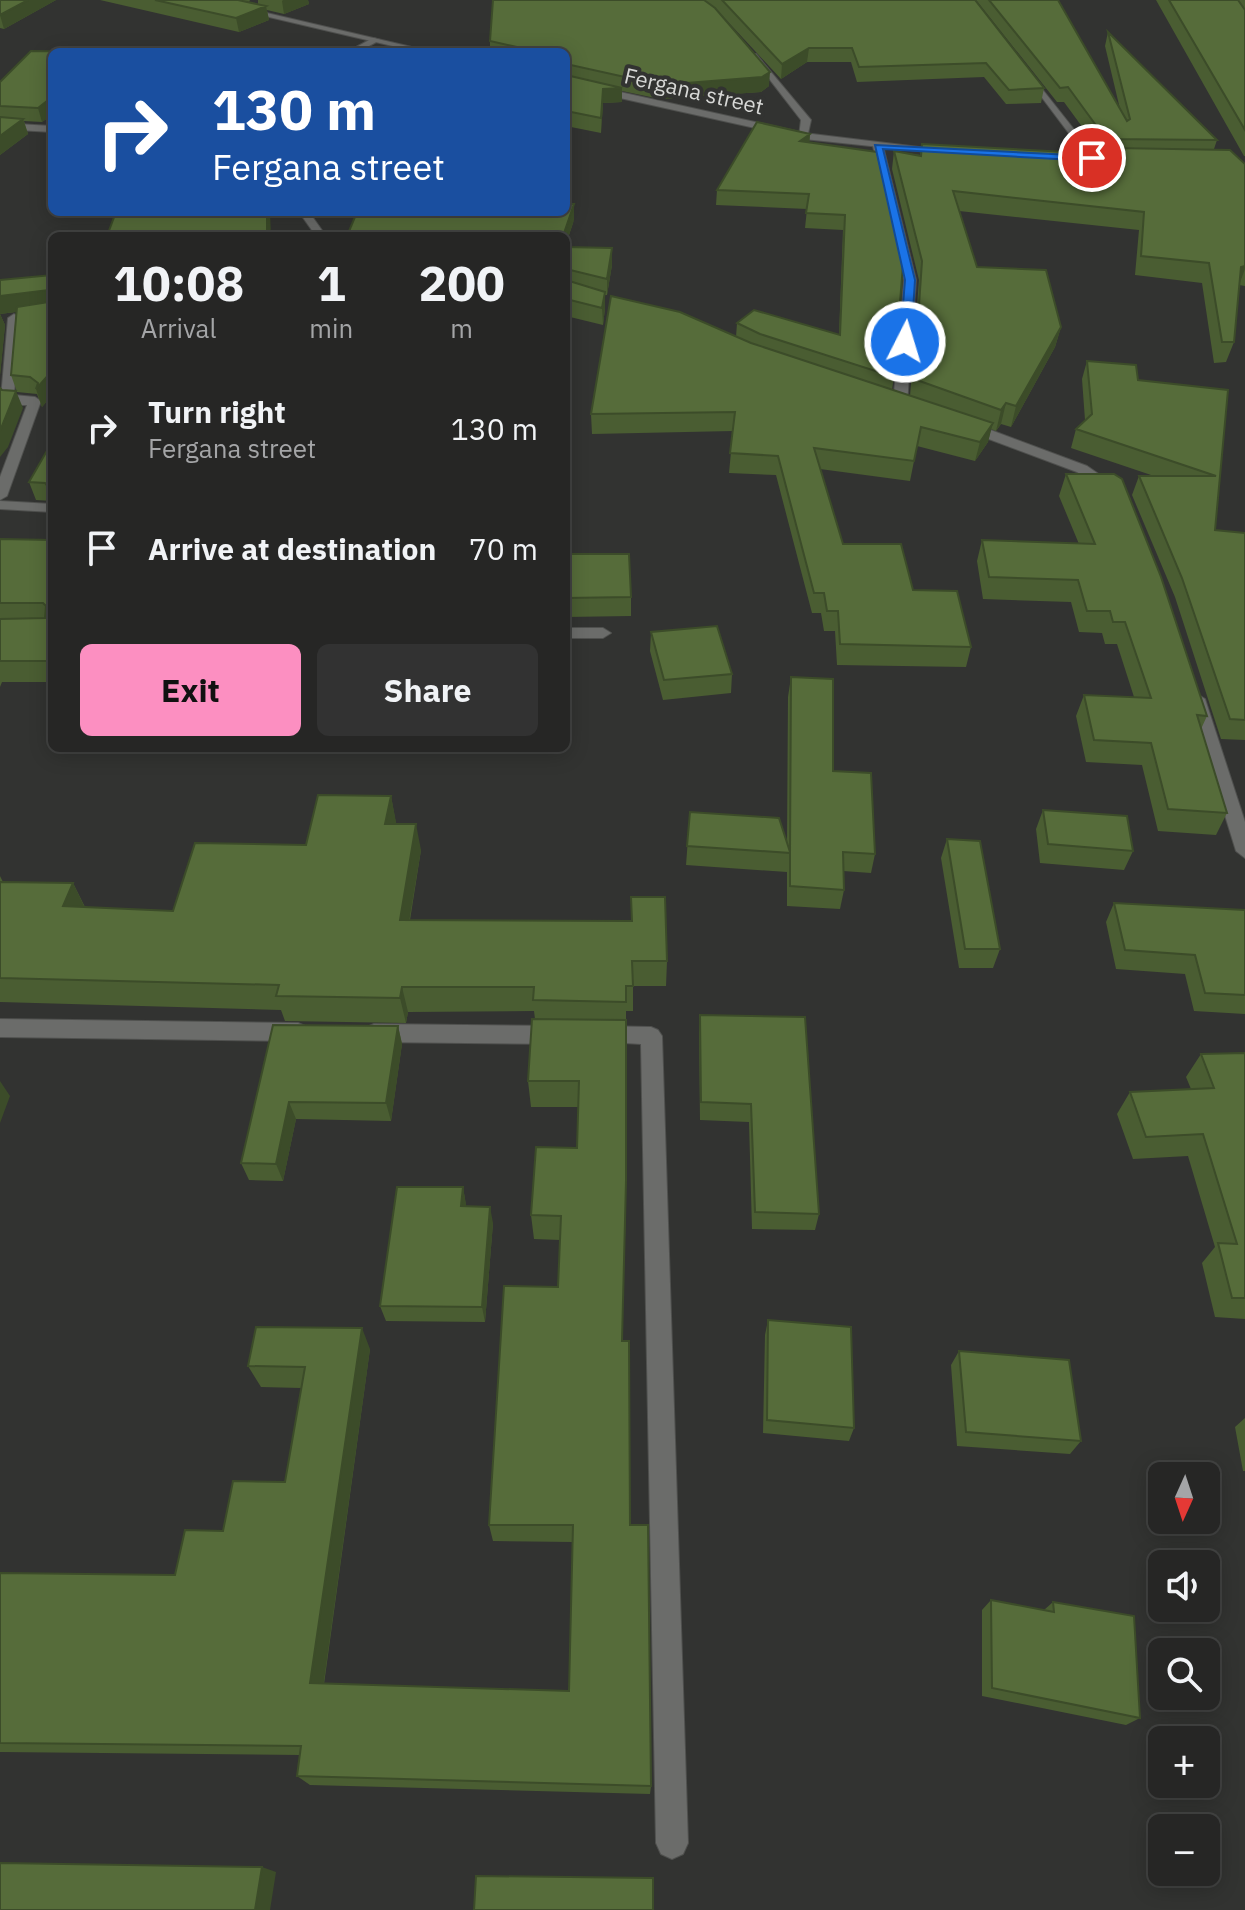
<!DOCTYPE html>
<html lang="en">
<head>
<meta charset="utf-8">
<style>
	body { margin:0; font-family:"IBM Plex Sans",sans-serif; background:#323232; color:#f1f3f6; height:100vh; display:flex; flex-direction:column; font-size:30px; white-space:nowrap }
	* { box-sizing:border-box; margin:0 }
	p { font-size:26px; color:#a4a5a7 }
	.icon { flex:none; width:44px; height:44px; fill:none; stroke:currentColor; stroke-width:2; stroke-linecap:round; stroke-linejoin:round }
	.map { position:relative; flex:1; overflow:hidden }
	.details { position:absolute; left:48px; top:232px; width:522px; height:520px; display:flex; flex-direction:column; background:#262625; border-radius:12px; box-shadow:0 4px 20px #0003,0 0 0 2px #424342 }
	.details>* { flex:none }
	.hud { position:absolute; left:48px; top:48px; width:522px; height:168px; border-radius:12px; box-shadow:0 4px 20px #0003,0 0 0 2px #424342; background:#1a4fa0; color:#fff; overflow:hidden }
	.needle { width:52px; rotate:183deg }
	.controls { position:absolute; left:1148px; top:1462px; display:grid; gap:16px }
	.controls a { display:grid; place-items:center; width:72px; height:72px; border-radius:12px; background:#262625; box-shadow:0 4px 20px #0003,0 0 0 2px #424342; font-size:40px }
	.pin { position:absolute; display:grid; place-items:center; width:68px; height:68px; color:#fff; margin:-34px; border:4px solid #fff; border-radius:50%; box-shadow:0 2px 8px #0007 }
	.me { position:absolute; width:88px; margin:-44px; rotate:5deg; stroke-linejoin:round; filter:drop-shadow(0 0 6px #0008) }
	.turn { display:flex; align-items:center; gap:28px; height:168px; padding:0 32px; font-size:36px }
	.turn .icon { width:104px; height:104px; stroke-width:2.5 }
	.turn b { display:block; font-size:56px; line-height:68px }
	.eta { display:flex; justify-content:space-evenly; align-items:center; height:136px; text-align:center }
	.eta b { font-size:48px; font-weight:700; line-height:56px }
	.action { display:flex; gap:16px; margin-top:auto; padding:16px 32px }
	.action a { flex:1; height:92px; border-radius:12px; background:#fc8fc1; color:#111; font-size:32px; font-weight:700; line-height:92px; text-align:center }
	.action a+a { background:#323232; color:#f1f3f6 }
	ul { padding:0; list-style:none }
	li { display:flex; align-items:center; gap:24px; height:120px; padding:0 32px }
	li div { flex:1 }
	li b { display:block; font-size:30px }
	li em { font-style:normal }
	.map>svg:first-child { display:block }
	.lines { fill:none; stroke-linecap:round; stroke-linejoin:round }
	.street-casing { stroke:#4f504e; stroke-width:2 }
	.secondary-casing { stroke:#4f504e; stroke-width:2 }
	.street { fill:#6b6c6a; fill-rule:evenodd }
	.secondary { fill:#6b6c6a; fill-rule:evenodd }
	.wall { fill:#4a5d32 }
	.shaded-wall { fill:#3c4c29 }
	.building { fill:#566c3a; stroke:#3c4c29; stroke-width:2 }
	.route { fill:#1a73e8; stroke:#114b97; stroke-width:2 }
	.labels { text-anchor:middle; stroke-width:8; stroke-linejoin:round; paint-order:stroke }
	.far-street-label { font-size:22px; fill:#d7d8d6; stroke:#323331 }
</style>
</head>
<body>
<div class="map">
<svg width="1245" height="1910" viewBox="0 0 1245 1910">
	<rect width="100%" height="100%" fill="#323331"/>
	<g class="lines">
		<g class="street-casing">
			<path id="street" d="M 373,38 L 380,40 L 358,52 L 347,52 Z
				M 750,54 L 756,54 L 811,120 L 807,138 L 799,136 L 801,120 Z
				M 1025,75 L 1031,75 L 1095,156 L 1095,160 L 1089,160 Z
				M 0,123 L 52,126 L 52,132 L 0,129 Z
				M 878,143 L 883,146 L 916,280 L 907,404 L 900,408 L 893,404 L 904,280 L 873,146 Z
				M 299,212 L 309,212 L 326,236 L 316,236 Z
				M 14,314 L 20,318 L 14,395 L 35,397 L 41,401 L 7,496 L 0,500 L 0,477 L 27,405 L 11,405 L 1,397 L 8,318 Z
				M 962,423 L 972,423 L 1087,466 L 1120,489 L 1113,493 L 1108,492 L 1077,472 L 962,429 Z
				M 0,501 L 52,504 L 52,512 L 0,509 Z
				M 566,628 L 603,628 L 611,633 L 603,638 L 566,638 Z
				M 1197,694 L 1205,699 L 1245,822 L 1245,858 L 1236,851 L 1189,699 Z
				M 0,1019 L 298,1023 L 305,1026 L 308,1032 L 305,1038 L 298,1041 L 0,1037 Z
				M 374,1024 L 558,1026 L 565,1029 L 569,1035 L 565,1041 L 558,1044 L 374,1042 L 367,1039 L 364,1033 L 367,1027 Z
				M 598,1026 L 651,1027 L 658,1030 L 662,1036 L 688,1843 L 683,1854 L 672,1859 L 661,1854 L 656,1843 L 641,1044 L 591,1041 L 587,1035 L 591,1029 Z"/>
		</g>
		<g class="secondary-casing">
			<path id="secondary" d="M 197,0 L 211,0 L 433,52 L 418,52 Z
				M 566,80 L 804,133 L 952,151 L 947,154 L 804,139 L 566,86 Z"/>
		</g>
		<use href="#street" class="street"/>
		<use href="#secondary" class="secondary"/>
	</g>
	<path class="wall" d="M 0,0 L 56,0 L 4,29 L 0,28 Z
		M 100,0 L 250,0 L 249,2 L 258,5 L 258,0 L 308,0 L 309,4 L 284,14 L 267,10 L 269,20 L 239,32 Z
		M 493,0 L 975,0 L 1044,88 L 1041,103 L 1006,104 L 984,77 L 857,82 L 851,62 L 807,62 L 781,79 L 717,10 L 769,86 L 761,92 L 660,99 L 622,91 L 622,102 L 603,103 L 601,133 L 566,126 L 566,52 L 490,52 L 490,41 Z
		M 976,0 L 1058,0 L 1120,109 L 1105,46 L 1108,32 L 1217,140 L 1214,149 L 1245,164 L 1245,286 L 1239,285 L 1234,342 L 1226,362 L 1214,363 L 1202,283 L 1135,275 L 1139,230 L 959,211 L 977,267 L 1061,327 L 1055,347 L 1011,427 L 1001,424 L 996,431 L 991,429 L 988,442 L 975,461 L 917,446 L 910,481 L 820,469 L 843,544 L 913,590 L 971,647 L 966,667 L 837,665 L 835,631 L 824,631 L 821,613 L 812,613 L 776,475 L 729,473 L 733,431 L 592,434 L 591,414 L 736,337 L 737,323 L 839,335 L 843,230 L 805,228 L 807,209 L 716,205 L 717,190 L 810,134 L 809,142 L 877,152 L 894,377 L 892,390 L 910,396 L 919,280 L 892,169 L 894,151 L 920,155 L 922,144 L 1102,154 L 1064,102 L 1057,102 Z
		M 1156,0 L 1245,0 L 1245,156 L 1244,156 Z
		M 52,52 L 52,115 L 42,122 L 24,121 L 28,134 L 0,155 L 0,82 Z
		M 574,220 L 568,238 L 569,247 L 612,248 L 612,265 L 607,295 L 605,295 L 605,308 L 603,325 L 566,316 L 566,236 Z
		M 52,275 L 52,395 L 42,407 L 37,394 L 17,392 L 11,375 L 16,312 L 0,314 L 5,325 L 0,375 L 0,280 Z
		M 1087,361 L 1138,380 L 1228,390 L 1215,530 L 1245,533 L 1245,740 L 1221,739 L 1175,597 L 1132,495 L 1139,476 L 1154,476 L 1071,448 L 1076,429 L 1085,420 L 1082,379 Z
		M 52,442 L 52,501 L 36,500 L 29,482 Z
		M 1066,474 L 1207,716 L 1201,729 L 1227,813 L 1216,835 L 1158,831 L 1142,765 L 1086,762 L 1076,716 L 1084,695 L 1134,697 L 1117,644 L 1105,644 L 1102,633 L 1079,632 L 1071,602 L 983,599 L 977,561 L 982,540 L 1079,544 L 1059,496 Z
		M 0,539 L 52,540 L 52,682 L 2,682 L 0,687 Z
		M 566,554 L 631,597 L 631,616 L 566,617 Z
		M 651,632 L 732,674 L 731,693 L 663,700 L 650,651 Z
		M 791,677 L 833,771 L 875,854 L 871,873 L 843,871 L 844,890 L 840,909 L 787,906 L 787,872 L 686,865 L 690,812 L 787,844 L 788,697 Z
		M 391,796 L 396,824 L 421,850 L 410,920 L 631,921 L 631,897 L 667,961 L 666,986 L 633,986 L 633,1011 L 626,1011 L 626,1205 L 622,1341 L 630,1525 L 651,1786 L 650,1794 L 310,1785 L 297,1776 L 300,1755 L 0,1752 L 0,1573 L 175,1575 L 223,1531 L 285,1482 L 301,1388 L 261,1387 L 248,1366 L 370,1349 L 324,1684 L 569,1691 L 573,1542 L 493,1541 L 489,1525 L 558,1287 L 560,1240 L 534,1239 L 531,1215 L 577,1148 L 578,1107 L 531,1107 L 528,1081 L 535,1019 L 534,1011 L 408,1012 L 406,1023 L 285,1021 L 281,1010 L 0,1002 L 0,876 L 3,882 L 73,883 L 85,907 L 173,911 L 306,845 Z
		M 1043,810 L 1133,851 L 1124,870 L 1040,863 L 1036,829 Z
		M 947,839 L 1000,949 L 993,968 L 959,968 L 941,858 Z
		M 1114,903 L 1245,910 L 1245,1014 L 1194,1011 L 1185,974 L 1116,969 L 1106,922 Z
		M 700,1015 L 819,1214 L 815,1230 L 752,1229 L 749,1122 L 700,1120 L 699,1033 Z
		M 273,1025 L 398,1026 L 402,1044 L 391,1121 L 296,1119 L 283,1181 L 249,1180 L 241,1163 Z
		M 1245,1053 L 1245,1319 L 1215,1317 L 1202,1263 L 1215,1247 L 1188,1156 L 1133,1159 L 1117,1114 L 1130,1092 L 1191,1089 L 1186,1077 L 1201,1054 Z
		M 463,1187 L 466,1206 L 493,1223 L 485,1322 L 386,1321 L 380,1306 Z
		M 768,1320 L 854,1428 L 849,1441 L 763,1433 L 765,1335 Z
		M 959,1351 L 1081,1441 L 1070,1454 L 957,1446 L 951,1365 Z
		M 1245,1418 L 1245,1471 L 1243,1471 L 1235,1427 Z
		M 991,1600 L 1044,1610 L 1053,1602 L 1140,1718 L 1126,1725 L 982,1696 L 982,1610 Z"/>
	<path class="shaded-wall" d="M 28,0 L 56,0 L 4,29 L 0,15 Z
		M 283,0 L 308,0 L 309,4 L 284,14 L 282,1 Z
		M 266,6 L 269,20 L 239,32 L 236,18 Z
		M 809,48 L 807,62 L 781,79 L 782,64 Z
		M 770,72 L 769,86 L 761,92 L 660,99 L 661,85 Z
		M 622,88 L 622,102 L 603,103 L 601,133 L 603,89 Z
		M 52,97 L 52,115 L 42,122 L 38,108 Z
		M 23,119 L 28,134 L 0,155 L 0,136 Z
		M 810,134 L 809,148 L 800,141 Z
		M 574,204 L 574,220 L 568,238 L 569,254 L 566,245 L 566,236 L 563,236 Z
		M 267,212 L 270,212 L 271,236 L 267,236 Z
		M 612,248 L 612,265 L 607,295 L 607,279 Z
		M 1245,266 L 1245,269 L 1239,285 L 1241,267 Z
		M 48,290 L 52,307 L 0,314 L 5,325 L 0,375 L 0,296 Z
		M 605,292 L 605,308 L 603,325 L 602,308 Z
		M 1061,327 L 1055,347 L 1011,427 L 1016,406 Z
		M 52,371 L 52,395 L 42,407 L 36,389 Z
		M 16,391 L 23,408 L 8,447 L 0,457 L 0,431 Z
		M 1006,403 L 1001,424 L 996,431 L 1001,410 Z
		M 993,423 L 988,442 L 975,461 L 980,442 Z
		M 391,796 L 396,822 L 391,850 L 385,824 Z
		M 416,824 L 421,850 L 405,946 L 400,920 Z
		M 73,883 L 85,908 L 63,906 Z
		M 402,987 L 408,1012 L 406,1023 L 400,998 Z
		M 398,1026 L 402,1044 L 391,1121 L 386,1103 Z
		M 0,1081 L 10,1096 L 0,1123 Z
		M 289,1102 L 296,1119 L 283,1181 L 276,1164 Z
		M 463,1187 L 466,1204 L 464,1223 L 461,1206 Z
		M 490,1207 L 493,1223 L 485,1322 L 482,1307 Z
		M 362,1328 L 370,1349 L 322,1695 L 310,1683 Z
		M 262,1867 L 276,1872 L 270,1910 L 255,1910 Z"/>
	<path class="building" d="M 0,0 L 28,0 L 0,15 Z
		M 155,0 L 238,0 L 266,6 L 236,18 Z
		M 493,0 L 704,0 L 715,8 L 770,72 L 762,77 L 661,85 L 566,64 L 566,52 L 516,52 L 517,47 L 490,41 Z
		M 722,0 L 975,0 L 1044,88 L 1009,90 L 986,63 L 859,67 L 852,48 L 809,48 L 782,64 Z
		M 989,0 L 1058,0 L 1127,121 L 1130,119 L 1108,32 L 1217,140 L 1106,139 L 1068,87 L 1060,88 Z
		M 1169,0 L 1238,0 L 1245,10 L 1245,130 Z
		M 31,51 L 102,52 L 52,52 L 52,97 L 38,108 L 0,106 L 0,82 Z
		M 566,75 L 622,88 L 603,89 L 601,118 L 566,111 Z
		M 0,117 L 23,119 L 0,136 Z
		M 757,122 L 810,134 L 800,141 L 877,152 L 903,265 L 894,377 L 760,334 L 737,323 L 754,310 L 840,335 L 845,215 L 806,213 L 809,194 L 717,190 Z
		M 922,144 L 1121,155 L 1116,148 L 1230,150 L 1245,164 L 1245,266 L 1241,267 L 1234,342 L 1222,342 L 1209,263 L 1141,256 L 1144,212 L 953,191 L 977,267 L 1046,270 L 1061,327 L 1016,406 L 1006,403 L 1001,410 L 914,379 L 922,261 L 894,151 L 921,156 Z
		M 566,204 L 574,204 L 563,236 L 347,236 L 357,212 L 566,212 Z
		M 116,212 L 267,212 L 267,236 L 107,236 Z
		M 566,238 L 568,238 L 566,247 L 612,248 L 607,279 L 566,269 Z
		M 52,275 L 52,371 L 36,389 L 38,383 L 30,377 L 11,375 L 17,307 L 49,302 L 48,290 L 0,296 L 0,280 Z
		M 566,280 L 605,292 L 602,308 L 566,299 Z
		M 611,296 L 680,312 L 751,343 L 993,423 L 980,442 L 921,427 L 914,461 L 814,448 L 843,544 L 901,544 L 913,590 L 957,591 L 971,647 L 840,644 L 838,611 L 827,611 L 824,593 L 814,593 L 778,456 L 730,453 L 735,412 L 591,414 Z
		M 1087,361 L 1136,365 L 1138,380 L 1228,390 L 1215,530 L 1245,533 L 1245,720 L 1230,719 L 1182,578 L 1139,476 L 1216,476 L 1076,429 L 1092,414 Z
		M 0,388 L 2,390 L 16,391 L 0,431 Z
		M 52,442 L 52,487 L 48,487 L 45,483 L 29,482 Z
		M 1066,474 L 1114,474 L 1122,479 L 1161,577 L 1207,716 L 1197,715 L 1227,813 L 1168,809 L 1151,743 L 1094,740 L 1084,695 L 1151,698 L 1125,622 L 1113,622 L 1110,611 L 1087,611 L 1078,580 L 989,577 L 982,540 L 1095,544 Z
		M 0,539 L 52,540 L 52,661 L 0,661 L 0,619 L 45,618 L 46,606 L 43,603 L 0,603 Z
		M 566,554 L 629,554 L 631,597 L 566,598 Z
		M 717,626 L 732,674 L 664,680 L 651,632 Z
		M 791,677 L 833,679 L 833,771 L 871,773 L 875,854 L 843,852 L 844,890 L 790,886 L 790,853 L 687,846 L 690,812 L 779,818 L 790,852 Z
		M 318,795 L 391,796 L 385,824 L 416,824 L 400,920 L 632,921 L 631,897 L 665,897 L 667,961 L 632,961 L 633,986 L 626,986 L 626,1002 L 533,1000 L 534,987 L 402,987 L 400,998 L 276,996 L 279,985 L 0,978 L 0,882 L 73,883 L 63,906 L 173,911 L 195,843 L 306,845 Z
		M 1043,810 L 1127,816 L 1133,851 L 1048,844 Z
		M 947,839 L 980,841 L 1000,949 L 965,949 Z
		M 1114,903 L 1245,910 L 1245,995 L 1205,993 L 1195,955 L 1125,950 Z
		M 700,1015 L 805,1017 L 819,1214 L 755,1212 L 751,1104 L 701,1102 Z
		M 532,1019 L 626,1020 L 626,1181 L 622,1341 L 629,1341 L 630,1525 L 648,1525 L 651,1786 L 297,1776 L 301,1746 L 0,1743 L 0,1573 L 175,1575 L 185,1530 L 223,1531 L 233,1481 L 285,1482 L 305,1367 L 248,1366 L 256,1327 L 362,1328 L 310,1683 L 569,1691 L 573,1525 L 489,1525 L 504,1286 L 558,1287 L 561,1216 L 531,1215 L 536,1147 L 577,1148 L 579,1081 L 528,1081 Z
		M 273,1025 L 398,1026 L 386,1103 L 289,1102 L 276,1164 L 241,1163 Z
		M 1245,1053 L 1245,1298 L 1232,1298 L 1218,1243 L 1237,1244 L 1203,1134 L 1146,1137 L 1130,1092 L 1214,1088 L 1201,1054 Z
		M 397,1187 L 463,1187 L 461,1206 L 490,1207 L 482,1307 L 380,1306 Z
		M 768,1320 L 851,1327 L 854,1428 L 767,1420 Z
		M 959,1351 L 1069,1360 L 1081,1441 L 966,1432 Z
		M 991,1600 L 1054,1612 L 1053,1602 L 1134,1616 L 1140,1718 L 992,1688 Z
		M 0,1863 L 262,1867 L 255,1910 L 0,1910 Z
		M 476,1876 L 653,1878 L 653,1910 L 474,1910 Z"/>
	<path class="route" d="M 875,145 L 1092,156 L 1097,158 L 1092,161 L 883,149 L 915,280 L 911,342 L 905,345 L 900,342 L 905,280 Z"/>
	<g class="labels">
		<g class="far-street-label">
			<text transform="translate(694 91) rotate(13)" y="8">Fergana street</text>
		</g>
	</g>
</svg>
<div class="controls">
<a><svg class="needle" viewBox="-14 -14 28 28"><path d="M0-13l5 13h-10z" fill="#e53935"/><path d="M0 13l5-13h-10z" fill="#a4a5a7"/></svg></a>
<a><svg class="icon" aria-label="sound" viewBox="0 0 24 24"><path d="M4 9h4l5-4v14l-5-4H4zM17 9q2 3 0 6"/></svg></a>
<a><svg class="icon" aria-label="search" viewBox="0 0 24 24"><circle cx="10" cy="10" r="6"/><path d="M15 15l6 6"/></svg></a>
<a>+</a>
<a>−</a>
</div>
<div class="pin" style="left:1092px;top:158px;background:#d93025"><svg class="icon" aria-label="arrive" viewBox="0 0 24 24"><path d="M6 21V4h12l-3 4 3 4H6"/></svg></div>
<svg class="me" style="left:905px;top:342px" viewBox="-20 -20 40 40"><circle r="17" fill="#1a73e8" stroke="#fff" stroke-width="3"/><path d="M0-11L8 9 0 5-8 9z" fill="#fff"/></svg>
<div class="hud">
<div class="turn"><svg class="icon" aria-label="right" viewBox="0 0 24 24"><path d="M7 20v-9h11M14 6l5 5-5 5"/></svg><div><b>130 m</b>Fergana street</div></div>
</div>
<section class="details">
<div class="eta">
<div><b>10:08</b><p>Arrival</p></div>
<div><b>1</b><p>min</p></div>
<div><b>200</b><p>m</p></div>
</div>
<ul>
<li><svg class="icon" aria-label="right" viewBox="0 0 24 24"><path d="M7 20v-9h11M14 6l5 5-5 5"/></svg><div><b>Turn right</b><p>Fergana street</p></div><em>130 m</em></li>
<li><svg class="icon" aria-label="arrive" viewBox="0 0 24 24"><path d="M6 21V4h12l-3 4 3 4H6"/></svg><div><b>Arrive at destination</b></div><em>70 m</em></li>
</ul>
<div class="action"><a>Exit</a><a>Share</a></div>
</section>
</div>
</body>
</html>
